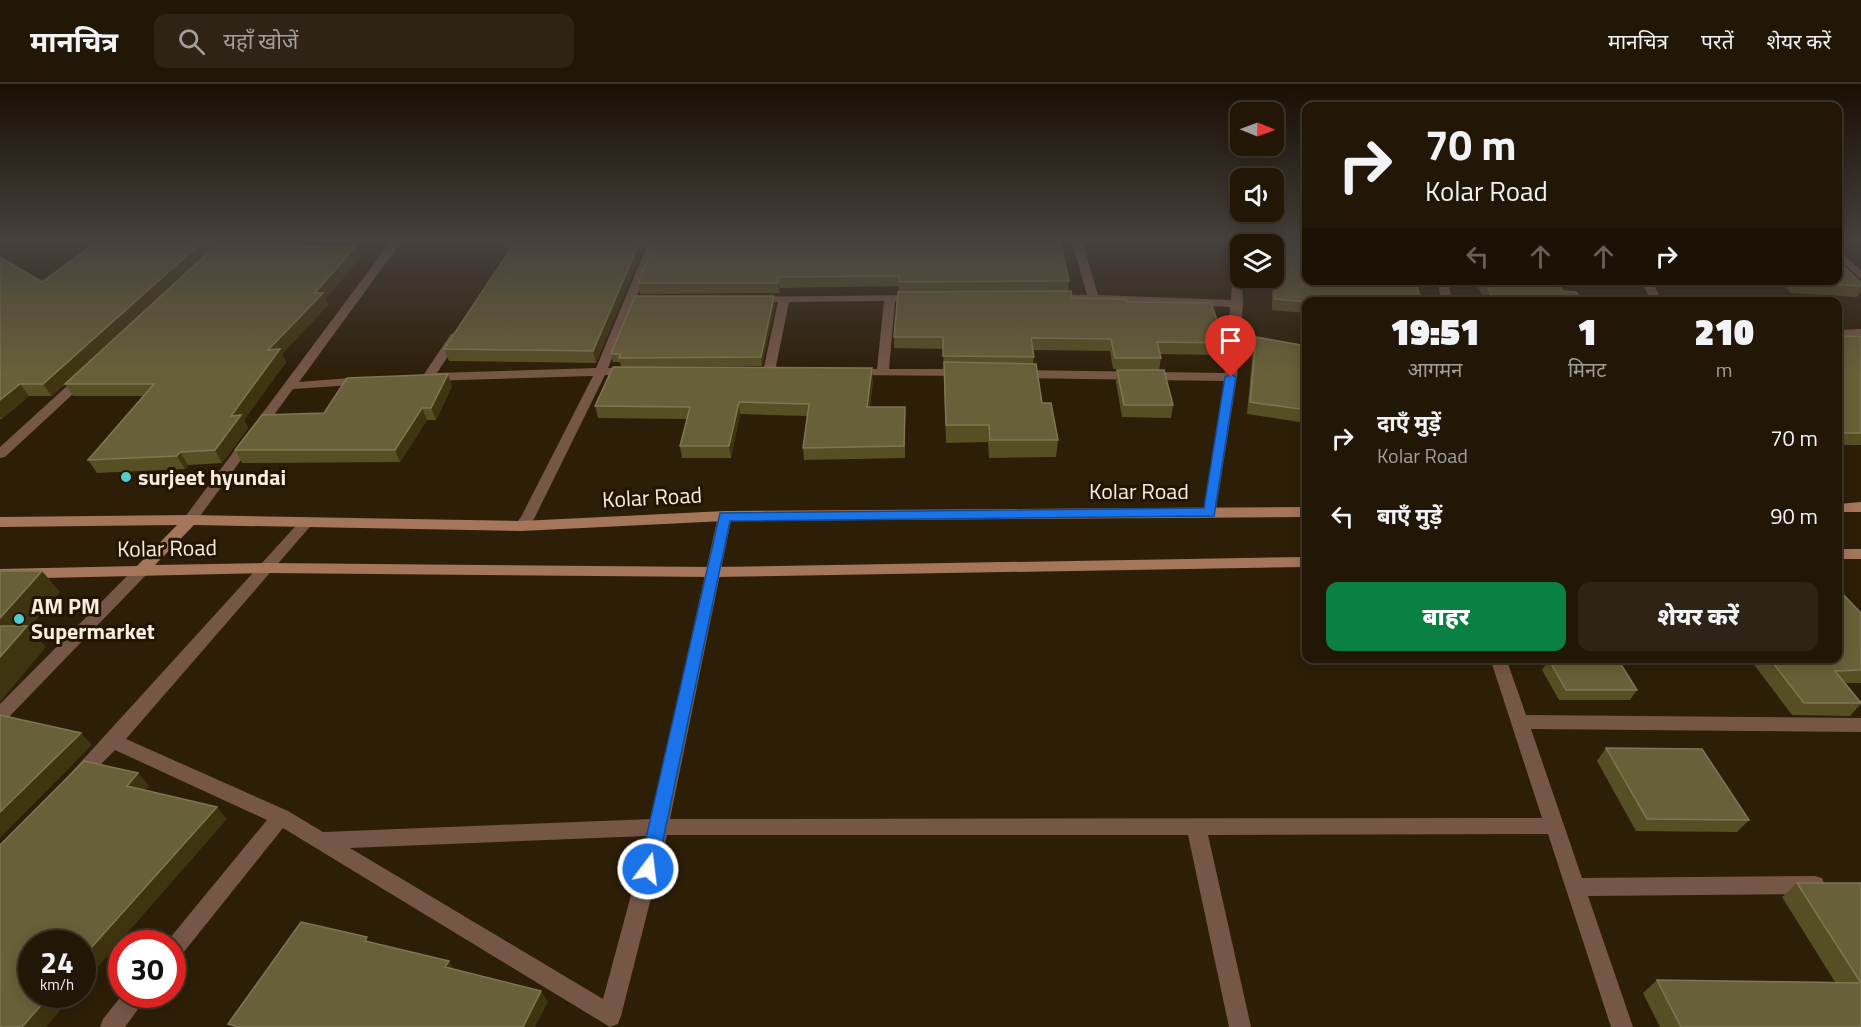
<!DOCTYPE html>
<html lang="hi">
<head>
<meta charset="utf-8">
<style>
	body { margin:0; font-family:"Titillium Web","Noto Sans Devanagari",sans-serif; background:#2e2314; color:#f1f3f6; height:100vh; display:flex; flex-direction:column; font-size:22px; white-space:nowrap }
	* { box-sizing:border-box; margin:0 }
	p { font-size:20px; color:#a29f9b }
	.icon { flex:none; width:33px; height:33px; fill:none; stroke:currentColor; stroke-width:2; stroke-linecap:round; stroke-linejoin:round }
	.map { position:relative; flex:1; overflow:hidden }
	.details { position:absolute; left:1302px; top:213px; width:540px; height:366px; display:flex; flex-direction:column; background:#221606; border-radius:12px; box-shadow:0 3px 15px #0003,0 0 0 2px #3f3528 }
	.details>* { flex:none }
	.top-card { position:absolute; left:1302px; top:18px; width:540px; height:183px; border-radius:12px; box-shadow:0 3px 15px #0003,0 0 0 2px #3f3528; background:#221606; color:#f1f3f6; overflow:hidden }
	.needle { width:39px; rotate:91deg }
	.controls { position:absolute; left:1230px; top:18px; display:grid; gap:12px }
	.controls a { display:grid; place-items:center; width:54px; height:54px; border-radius:12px; background:#221606; box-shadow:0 3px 15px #0003,0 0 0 2px #3f3528; font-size:30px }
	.speed { position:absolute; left:18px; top:846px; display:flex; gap:12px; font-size:30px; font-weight:700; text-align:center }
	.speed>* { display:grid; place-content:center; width:78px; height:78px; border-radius:50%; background:#221606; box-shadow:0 3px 15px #0003,0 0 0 2px #3f3528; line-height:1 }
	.speed small { font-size:15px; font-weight:400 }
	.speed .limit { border:9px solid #d22; background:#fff; color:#111 }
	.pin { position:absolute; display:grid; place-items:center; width:51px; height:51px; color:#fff; margin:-62px -26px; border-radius:50% 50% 50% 0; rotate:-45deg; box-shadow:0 0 6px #0007 }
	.pin .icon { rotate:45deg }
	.me { position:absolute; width:66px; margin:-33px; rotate:15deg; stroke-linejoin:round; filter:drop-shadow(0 0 4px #0008) }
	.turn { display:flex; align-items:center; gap:21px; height:126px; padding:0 24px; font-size:27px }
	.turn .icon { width:78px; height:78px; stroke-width:2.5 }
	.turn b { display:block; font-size:42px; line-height:51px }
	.lanes { display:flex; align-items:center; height:57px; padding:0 24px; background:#0003; justify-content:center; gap:30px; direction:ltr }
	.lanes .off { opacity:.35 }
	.eta { display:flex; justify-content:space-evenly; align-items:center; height:102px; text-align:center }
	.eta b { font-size:36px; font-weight:800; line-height:42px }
	.action { display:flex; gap:12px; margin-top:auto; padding:12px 24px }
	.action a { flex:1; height:69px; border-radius:12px; background:#0b8043; color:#fff; font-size:24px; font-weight:800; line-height:69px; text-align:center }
	.action a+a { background:#2e2314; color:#f1f3f6 }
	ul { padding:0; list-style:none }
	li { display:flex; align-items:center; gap:18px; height:78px; padding:0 24px }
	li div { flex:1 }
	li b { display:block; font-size:22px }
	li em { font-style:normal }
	header { display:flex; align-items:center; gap:36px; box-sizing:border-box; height:84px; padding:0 30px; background:#221606; border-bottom:2px solid #3f3528 }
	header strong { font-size:28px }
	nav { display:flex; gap:33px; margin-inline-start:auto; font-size:21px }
	.search { width:420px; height:54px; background:#2e2314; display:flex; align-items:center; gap:15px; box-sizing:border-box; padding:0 21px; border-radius:12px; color:#a29f9b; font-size:22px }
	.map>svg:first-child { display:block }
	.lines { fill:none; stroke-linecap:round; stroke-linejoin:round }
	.street { fill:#765747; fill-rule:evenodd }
	.secondary { fill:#a6765b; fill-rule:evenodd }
	.wall { fill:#574f24 }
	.shaded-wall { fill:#3f3410 }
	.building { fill:#686038; stroke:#7f7653; stroke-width:1.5 }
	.route { fill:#1a73e8; stroke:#114b97; stroke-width:1.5 }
	.poi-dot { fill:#51ccd3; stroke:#231501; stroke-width:2 }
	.labels { text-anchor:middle; stroke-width:6; stroke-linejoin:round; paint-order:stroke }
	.poi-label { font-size:22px; font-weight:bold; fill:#f8ede0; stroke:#231501; text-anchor:start }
	.street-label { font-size:22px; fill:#f8ede0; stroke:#231501 }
</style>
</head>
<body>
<header>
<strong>मानचित्र</strong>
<div class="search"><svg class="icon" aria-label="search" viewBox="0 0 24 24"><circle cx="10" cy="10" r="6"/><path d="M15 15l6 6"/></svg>यहाँ खोजें</div>
<nav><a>मानचित्र</a><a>परतें</a><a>शेयर करें</a></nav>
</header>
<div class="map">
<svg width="1861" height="943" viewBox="0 0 1861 943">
	<rect width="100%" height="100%" fill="#2d1e08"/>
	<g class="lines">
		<path class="street" d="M 391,157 L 402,157 L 299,298 L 362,293 L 366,294 L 366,300 L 293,305 L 195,439 L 185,439 L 183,436 L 185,433 Z
			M 649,157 L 659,157 L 608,284 L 629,283 L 635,287 L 629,291 L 605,291 L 534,435 L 526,445 L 516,445 L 514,442 L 521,433 L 593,292 L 428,297 L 422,293 L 451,250 L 455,249 L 461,252 L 437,289 L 596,284 Z
			M 1072,157 L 1082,157 L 1098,211 L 1231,216 L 1235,157 L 1245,157 L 1245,160 L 1240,160 L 1243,220 L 1237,293 L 1215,432 L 1205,432 L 1203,429 L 1224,297 L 1019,294 L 1013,290 L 1019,286 L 1225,289 L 1230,223 L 1048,215 L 1048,211 L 1052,210 L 1087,211 Z
			M 1838,167 L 1861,186 L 1861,195 L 1838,175 Z
			M 1438,196 L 1448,196 L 1452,218 L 1441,218 Z
			M 1640,196 L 1651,196 L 1663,218 L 1652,218 Z
			M 917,211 L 922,214 L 921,216 L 895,217 L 889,285 L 962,285 L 966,286 L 966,292 L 850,291 L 848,288 L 854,284 L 877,285 L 884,217 L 789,218 L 775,287 L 769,291 L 763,287 L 778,218 L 755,218 L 750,215 L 751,213 Z
			M 1861,245 L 1861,251 L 1838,252 L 1838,246 Z
			M 83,290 L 89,294 L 87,297 L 5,373 L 0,374 L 0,363 L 79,291 Z
			M 725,427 L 732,432 L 670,735 L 1542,734 L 1490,574 L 1506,574 L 1526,631 L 1861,634 L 1861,648 L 1531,645 L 1582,794 L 1815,792 L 1822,794 L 1825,801 L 1822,808 L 1815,810 L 1588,812 L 1633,943 L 1611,943 L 1548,750 L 1208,751 L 1251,943 L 1229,943 L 1188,751 L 667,751 L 621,932 L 618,940 L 610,943 L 283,744 L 179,874 L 172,877 L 172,860 L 165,860 L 267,736 L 115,666 L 85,696 L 78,699 L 71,696 L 69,691 L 302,435 L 312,435 L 314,438 L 126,655 L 288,727 L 323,748 L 651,735 L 718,432 ZM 647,752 L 603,915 L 350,764 Z
			M 141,482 L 146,483 L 149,487 L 146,491 L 6,636 L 0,638 L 0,620 L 136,483 Z
			M 123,910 L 149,910 L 125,943 L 100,943 L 103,935 Z"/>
		<path class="secondary" d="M 1861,418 L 1861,428 L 1838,428 L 1838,420 Z
			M 1306,423 L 1306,433 L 725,437 L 521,447 L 194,441 L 155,481 L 267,479 L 713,483 L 1306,473 L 1306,483 L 713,493 L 267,489 L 0,495 L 0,485 L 137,482 L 177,441 L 0,443 L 0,433 L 190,431 L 521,437 L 725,427 Z
			M 1838,465 L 1861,465 L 1861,475 L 1838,475 Z"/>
	</g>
	<path class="wall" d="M 98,157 L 319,157 L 313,163 L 355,163 L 360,174 L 325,215 L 328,221 L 282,270 L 286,278 L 244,336 L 248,344 L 222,379 L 188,381 L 185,385 L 97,389 L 88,376 L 143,312 L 73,312 L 65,300 L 52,312 L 29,312 L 2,335 L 0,335 L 0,173 L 42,198 Z
		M 516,157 L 646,157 L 596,279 L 449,277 L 444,265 Z
		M 655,157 L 1069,197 L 1068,207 L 1072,214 L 1127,218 L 1225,259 L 1222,271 L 1160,270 L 1161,274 L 1159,286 L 1113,285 L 1110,267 L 1033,266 L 1034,273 L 1033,279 L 1042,319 L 1058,356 L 1056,373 L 989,374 L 988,358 L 946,359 L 943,265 L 894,264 L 894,253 L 899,202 L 780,204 L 779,209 L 640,210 L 638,199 Z
		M 1272,157 L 1306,157 L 1306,229 L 1272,226 L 1272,194 L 1274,194 L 1274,160 L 1272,160 Z
		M 1475,196 L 1556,196 L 1563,207 L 1582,218 L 1485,218 Z
		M 1779,196 L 1838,196 L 1861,199 L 1861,207 L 1857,213 L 1791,209 Z
		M 774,212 L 775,220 L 762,282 L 621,283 L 620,278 L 613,278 L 611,270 Z
		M 1838,252 L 1861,252 L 1861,361 L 1838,361 Z
		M 1256,253 L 1306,262 L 1306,339 L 1247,330 L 1253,265 Z
		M 1117,286 L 1173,321 L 1171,334 L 1122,333 L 1116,298 Z
		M 873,296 L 870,323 L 905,323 L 905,374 L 804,376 L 803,364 L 807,332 L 740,330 L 731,374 L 682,374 L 680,362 L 687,335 L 598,334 L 595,322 Z
		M 452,302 L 436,336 L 427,336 L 400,378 L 242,379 L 235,366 L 324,329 Z
		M 1860,529 L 1861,529 L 1861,599 L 1845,599 L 1861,618 L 1861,620 L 1850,632 L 1792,631 L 1749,574 L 1838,574 Z
		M 1546,574 L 1617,574 L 1637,606 L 1630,616 L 1559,616 L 1542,586 L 1548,577 Z
		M 1606,664 L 1749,736 L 1737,748 L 1636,747 L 1597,677 Z
		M 1797,799 L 1861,799 L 1861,943 L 1660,943 L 1643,909 L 1657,896 L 1835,898 L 1782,813 Z"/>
	<path class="shaded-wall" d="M 203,157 L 221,157 L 52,312 L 43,300 Z
		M 302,157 L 319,157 L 301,174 L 296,163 Z
		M 640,157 L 646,157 L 596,279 L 593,267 Z
		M 355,163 L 360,174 L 325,215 L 328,221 L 282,270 L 286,278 L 244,336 L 248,344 L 222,379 L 215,366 L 231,332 L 268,266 L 315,209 Z
		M 779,193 L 780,204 L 779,209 L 778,199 Z
		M 774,212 L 775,220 L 762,282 L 761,273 Z
		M 872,284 L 873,296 L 868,335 L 867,323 Z
		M 448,290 L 452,302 L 436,336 L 431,324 Z
		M 20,300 L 29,312 L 2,335 L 0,332 L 0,316 Z
		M 739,318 L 740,330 L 731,374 L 729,362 Z
		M 422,324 L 427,336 L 400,378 L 395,366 Z
		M 180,368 L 188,381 L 185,385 L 177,372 Z
		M 42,487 L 60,508 L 29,544 L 46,563 L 0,618 L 0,534 Z
		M 81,649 L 92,661 L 0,754 L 0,728 Z
		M 138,689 L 149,702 L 138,714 L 127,702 Z
		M 217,723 L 227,735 L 82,901 L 82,874 Z
		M 449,877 L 456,888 L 445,883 Z
		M 541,907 L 548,918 L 535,943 L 523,943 Z
		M 51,910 L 74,910 L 46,943 L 22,943 Z"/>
	<path class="building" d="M 98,157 L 203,157 L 43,300 L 20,300 L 0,316 L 0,173 L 42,198 Z
		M 221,157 L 302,157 L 296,163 L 355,163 L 315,209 L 323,209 L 268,266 L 280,265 L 231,332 L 241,331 L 215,366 L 180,368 L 177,372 L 88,376 L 154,300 L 65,300 Z
		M 516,157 L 640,157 L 593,267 L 444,265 Z
		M 655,157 L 1060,157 L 1069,197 L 899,198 L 899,192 L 779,193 L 778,199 L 638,199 Z
		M 1275,157 L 1306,157 L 1306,196 L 1415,196 L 1422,218 L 1308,218 L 1275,215 Z
		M 1838,177 L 1861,199 L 1861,202 L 1798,198 L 1797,196 L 1838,196 Z
		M 1484,196 L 1556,196 L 1563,207 L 1576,208 L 1582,218 L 1495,218 Z
		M 1071,207 L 1072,214 L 1126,215 L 1127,218 L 1211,219 L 1225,259 L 1157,258 L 1161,274 L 1115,274 L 1111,255 L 1031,254 L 1034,273 L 943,272 L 943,253 L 894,253 L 898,208 Z
		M 635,212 L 774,212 L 761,273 L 619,274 L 621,270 L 611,270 Z
		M 1838,252 L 1861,252 L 1861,349 L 1838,349 Z
		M 1256,253 L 1306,262 L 1306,326 L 1250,318 Z
		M 944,278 L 1036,280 L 1042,319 L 1051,319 L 1058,356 L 990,356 L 989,341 L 946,341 Z
		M 613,283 L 872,284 L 867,323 L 905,323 L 904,362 L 803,364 L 809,320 L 739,318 L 729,362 L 680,362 L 690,323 L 595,322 Z
		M 1117,286 L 1164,286 L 1173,321 L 1124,321 Z
		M 448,290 L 431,324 L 422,324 L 395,366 L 235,366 L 262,331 L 324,329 L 347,294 Z
		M 0,487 L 42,487 L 0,534 Z
		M 1838,505 L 1861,529 L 1861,586 L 1835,587 L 1861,619 L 1804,619 L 1769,574 L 1838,574 Z
		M 0,542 L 27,542 L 0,573 Z
		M 1559,574 L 1617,574 L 1637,606 L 1566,606 L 1549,576 L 1560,576 Z
		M 0,631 L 81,649 L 0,728 Z
		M 1606,664 L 1702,665 L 1749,736 L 1647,735 Z
		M 84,677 L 138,689 L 127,702 L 217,723 L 82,874 L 82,860 L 32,860 L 32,910 L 51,910 L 22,943 L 0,943 L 0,761 Z
		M 1797,799 L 1861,799 L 1861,943 L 1681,943 L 1657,896 L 1861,899 Z
		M 301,838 L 367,853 L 365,857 L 449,877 L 445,883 L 541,907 L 523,943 L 238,943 L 228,940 Z"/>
	<linearGradient id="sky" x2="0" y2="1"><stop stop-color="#191004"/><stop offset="0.54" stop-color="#46413d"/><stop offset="1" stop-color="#46413d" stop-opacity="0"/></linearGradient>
	<rect width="1861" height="290" fill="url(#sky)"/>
	<path class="route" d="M 1231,290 L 1236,293 L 1214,432 L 730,437 L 657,785 L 654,790 L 648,793 L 642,790 L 639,785 L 720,429 L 1204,424 L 1225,293 Z"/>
	<g class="poi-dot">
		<circle cx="126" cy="393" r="6"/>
		<circle cx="19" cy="535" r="6"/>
	</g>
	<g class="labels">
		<g class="poi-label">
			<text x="138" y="401">surjeet hyundai</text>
			<text x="31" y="530">AM PM<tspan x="31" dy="25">Supermarket</tspan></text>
		</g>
		<g class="street-label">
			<text x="1139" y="415">Kolar Road</text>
			<text transform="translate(652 413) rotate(-3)" y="8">Kolar Road</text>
			<text transform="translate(167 464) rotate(-1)" y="8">Kolar Road</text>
		</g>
	</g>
</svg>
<div class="controls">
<a><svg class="needle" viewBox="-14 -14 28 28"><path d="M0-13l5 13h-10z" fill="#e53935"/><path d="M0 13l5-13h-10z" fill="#a29f9b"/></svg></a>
<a><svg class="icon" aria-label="sound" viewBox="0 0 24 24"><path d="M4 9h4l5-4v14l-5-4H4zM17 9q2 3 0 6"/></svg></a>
<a><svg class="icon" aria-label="layers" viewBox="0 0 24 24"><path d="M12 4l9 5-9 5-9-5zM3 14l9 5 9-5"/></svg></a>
</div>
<div class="speed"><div>24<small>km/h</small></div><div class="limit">30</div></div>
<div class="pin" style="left:1231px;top:293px;background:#d93025"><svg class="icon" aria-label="arrive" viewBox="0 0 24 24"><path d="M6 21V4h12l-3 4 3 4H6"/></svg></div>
<svg class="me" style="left:648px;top:785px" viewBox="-20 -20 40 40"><circle r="17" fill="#1a73e8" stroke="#fff" stroke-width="3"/><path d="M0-11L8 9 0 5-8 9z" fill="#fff"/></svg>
<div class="top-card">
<div class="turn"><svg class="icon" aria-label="right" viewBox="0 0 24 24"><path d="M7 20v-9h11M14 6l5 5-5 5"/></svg><div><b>70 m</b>Kolar Road</div></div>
<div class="lanes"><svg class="icon off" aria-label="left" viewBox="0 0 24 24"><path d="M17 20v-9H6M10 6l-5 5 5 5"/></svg><svg class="icon off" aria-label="ahead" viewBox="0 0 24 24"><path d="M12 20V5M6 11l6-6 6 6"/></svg><svg class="icon off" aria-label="ahead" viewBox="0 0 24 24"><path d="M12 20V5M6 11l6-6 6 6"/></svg><svg class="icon" aria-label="right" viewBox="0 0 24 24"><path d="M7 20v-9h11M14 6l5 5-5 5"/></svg></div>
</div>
<section class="details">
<div class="eta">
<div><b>19:51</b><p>आगमन</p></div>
<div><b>1</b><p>मिनट</p></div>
<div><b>210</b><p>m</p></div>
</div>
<ul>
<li><svg class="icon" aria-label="right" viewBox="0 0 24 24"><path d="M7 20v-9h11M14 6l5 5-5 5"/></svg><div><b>दाएँ मुड़ें</b><p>Kolar Road</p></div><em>70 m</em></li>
<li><svg class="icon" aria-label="left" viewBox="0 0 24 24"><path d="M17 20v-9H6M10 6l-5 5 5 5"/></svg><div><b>बाएँ मुड़ें</b></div><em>90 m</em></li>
</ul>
<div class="action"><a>बाहर</a><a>शेयर करें</a></div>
</section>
</div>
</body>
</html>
